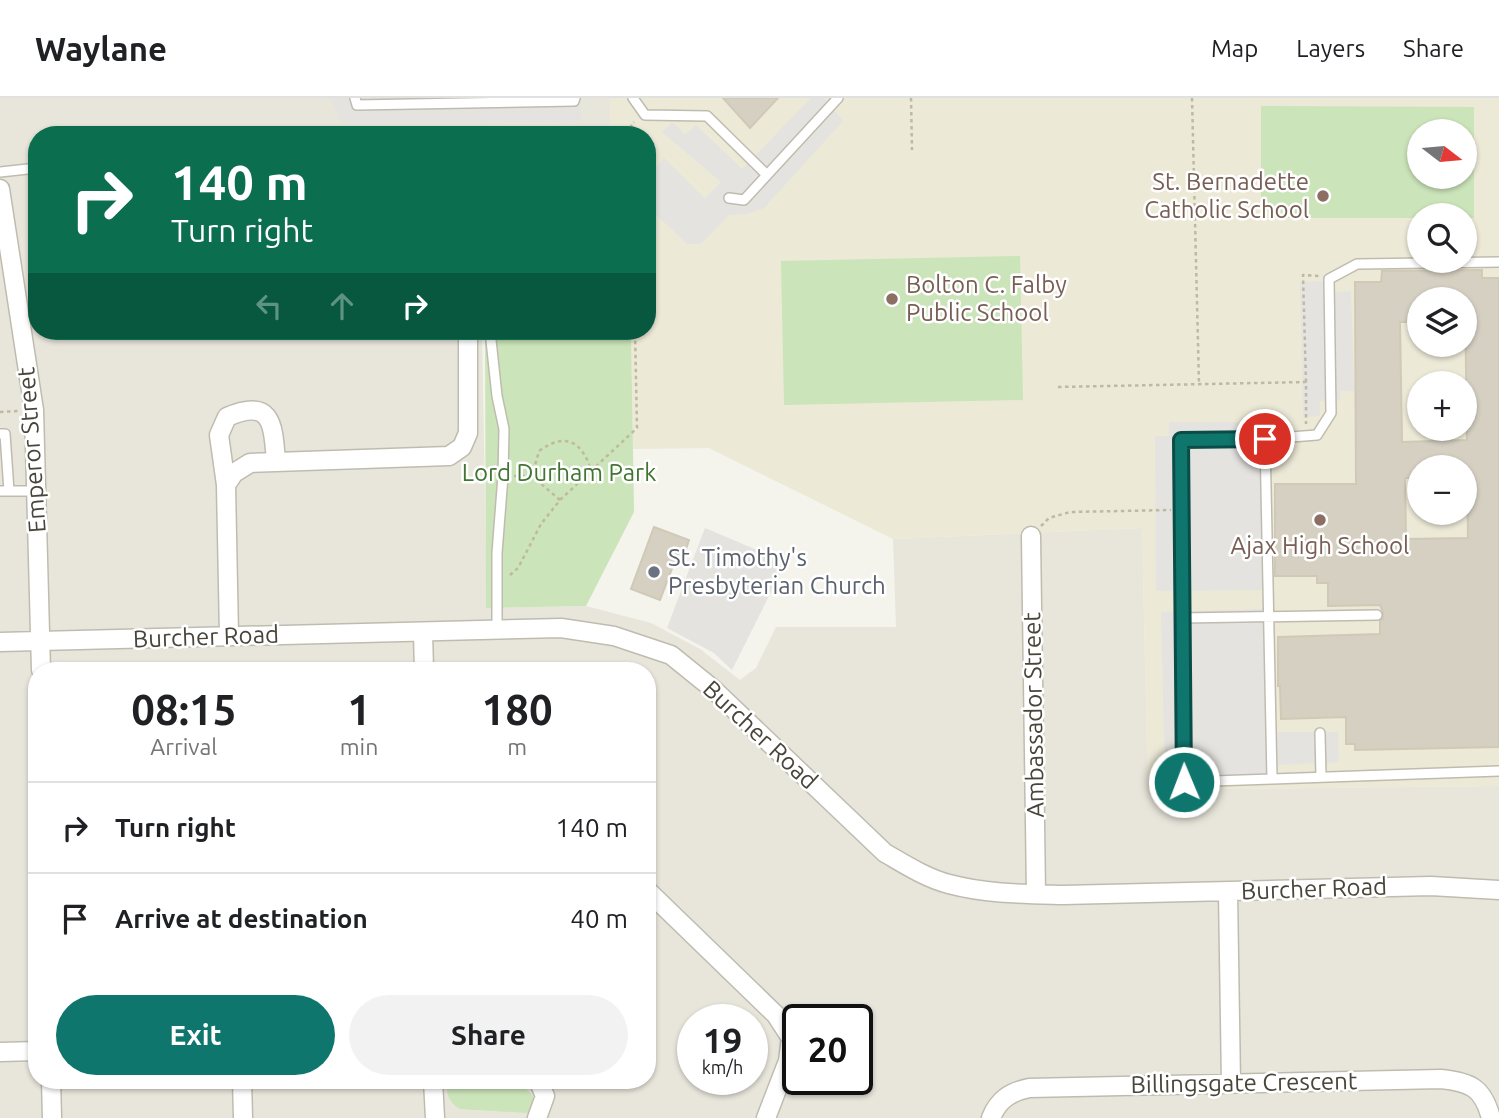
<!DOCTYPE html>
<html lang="en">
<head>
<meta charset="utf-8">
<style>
	body { margin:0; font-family:Ubuntu,sans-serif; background:#f2f2f2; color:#202124; height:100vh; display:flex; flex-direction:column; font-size:26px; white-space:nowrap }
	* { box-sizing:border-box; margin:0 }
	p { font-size:23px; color:#757577 }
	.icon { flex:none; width:38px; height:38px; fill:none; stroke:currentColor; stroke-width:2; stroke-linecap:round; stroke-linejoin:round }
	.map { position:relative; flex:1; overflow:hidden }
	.drawer { position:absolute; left:28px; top:564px; width:628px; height:427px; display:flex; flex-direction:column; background:#fff; border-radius:28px; box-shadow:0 2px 5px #0004 }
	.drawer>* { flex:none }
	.guide { position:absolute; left:28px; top:28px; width:628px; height:214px; border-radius:28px; box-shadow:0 2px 5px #0004; background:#0b6e4f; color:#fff; overflow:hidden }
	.needle { width:46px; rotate:106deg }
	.controls { position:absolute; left:1407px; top:21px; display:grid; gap:14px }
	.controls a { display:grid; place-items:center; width:70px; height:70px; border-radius:50%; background:#fff; box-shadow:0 2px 5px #0004; font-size:35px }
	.speed { position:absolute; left:677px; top:906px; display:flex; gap:14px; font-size:35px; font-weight:700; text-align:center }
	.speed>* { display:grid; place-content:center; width:91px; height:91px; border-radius:50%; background:#fff; box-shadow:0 2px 5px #0004; line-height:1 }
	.speed small { font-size:18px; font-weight:400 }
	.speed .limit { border:4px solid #111; border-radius:10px; background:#fff; color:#111 }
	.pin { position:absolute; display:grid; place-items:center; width:60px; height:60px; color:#fff; margin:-30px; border:4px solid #fff; border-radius:50%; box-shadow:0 2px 7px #0007 }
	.me { position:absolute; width:77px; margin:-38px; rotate:359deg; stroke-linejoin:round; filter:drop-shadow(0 0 5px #0008) }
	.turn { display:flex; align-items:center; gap:24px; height:147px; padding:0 28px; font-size:32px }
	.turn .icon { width:91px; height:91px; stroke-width:2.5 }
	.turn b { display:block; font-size:49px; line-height:60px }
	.lanes { display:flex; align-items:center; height:66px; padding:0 28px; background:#0003; justify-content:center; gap:35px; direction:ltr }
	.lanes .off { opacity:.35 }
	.eta { display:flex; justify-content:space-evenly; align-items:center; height:119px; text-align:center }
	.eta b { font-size:42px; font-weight:600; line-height:49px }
	.primary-button { display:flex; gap:14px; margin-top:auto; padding:14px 28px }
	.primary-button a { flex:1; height:80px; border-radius:42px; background:#0f766e; color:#fff; font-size:28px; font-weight:600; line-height:80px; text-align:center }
	.primary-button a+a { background:#f2f2f2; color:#202124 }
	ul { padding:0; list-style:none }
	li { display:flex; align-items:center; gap:21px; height:91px; padding:0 28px; border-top:2px solid #e0e0e0 }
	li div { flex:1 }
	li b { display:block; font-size:26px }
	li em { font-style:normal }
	header { display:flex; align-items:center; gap:42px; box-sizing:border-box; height:98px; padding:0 35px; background:#fff; border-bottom:2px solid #e0e0e0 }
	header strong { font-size:33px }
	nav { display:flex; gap:38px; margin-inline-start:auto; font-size:24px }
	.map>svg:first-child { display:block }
	.residential { fill:#e8e6db; fill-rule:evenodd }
	.education { fill:#ece9d7; fill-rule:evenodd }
	.green { fill:#cbe4b9; fill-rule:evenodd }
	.parking { fill:#e4e3e0 }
	.building { fill:#d5d0c2; stroke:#cfc9b6; stroke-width:2; fill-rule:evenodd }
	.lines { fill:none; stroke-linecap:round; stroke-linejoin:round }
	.service-casing { stroke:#bfbcaf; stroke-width:12 }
	.minor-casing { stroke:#bfbcaf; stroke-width:21 }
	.path { stroke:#c0b9a2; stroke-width:2.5; stroke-dasharray:3.5 3.5; stroke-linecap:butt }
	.service { stroke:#fff; stroke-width:9 }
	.minor { stroke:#fff; stroke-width:18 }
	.route-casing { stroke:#0a4d48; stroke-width:18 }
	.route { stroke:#0f766e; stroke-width:12 }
	.education-dot { fill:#8d6e63; stroke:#fff; stroke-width:2.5 }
	.worship-dot { fill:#6b7280; stroke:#fff; stroke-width:2.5 }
	.labels { text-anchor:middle; stroke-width:5; stroke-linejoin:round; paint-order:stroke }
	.education-label { font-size:24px; fill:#785e54; stroke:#fff; text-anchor:end }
	.street-label { font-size:24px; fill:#48453a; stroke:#fff }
	.park-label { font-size:24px; fill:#427532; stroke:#fff }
	.worship-label { font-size:24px; fill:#5b616d; stroke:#fff; text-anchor:start }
</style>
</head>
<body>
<header>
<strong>Waylane</strong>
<nav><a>Map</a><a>Layers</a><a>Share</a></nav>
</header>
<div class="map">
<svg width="1499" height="1020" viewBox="0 0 1499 1020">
	<rect width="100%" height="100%" fill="#f4f3ec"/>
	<path class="residential" d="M 0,0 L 610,0 L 610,31 L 480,37 L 37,37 L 37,233 L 482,233 L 487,510 L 586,508 L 651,525 L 700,551 L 740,582 L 756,570 L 776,529 L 896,529 L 893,441 L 1142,430 L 1148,692 L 1499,688 L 1499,1020 L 0,1020 ZM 37,572 L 648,572 L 648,982 L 37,982 ZM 693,922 L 752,922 L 752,982 L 693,982 ZM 798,922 L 858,922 L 858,982 L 798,982 Z"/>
	<path class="education" d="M 610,0 L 1499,0 L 1499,688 L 1148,692 L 1142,430 L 893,441 L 709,350 L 633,351 L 631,233 L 648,233 L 648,37 L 628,37 L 628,30 L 610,31 ZM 1419,33 L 1465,33 L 1465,79 L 1419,79 ZM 1419,117 L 1465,117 L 1465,163 L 1419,163 ZM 1419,201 L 1465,201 L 1465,247 L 1419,247 ZM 1419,285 L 1465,285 L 1465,331 L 1419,331 ZM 1419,369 L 1465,369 L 1465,415 L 1419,415 Z"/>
	<path class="green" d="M 1261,8 L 1474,9 L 1474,120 L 1465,120 L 1465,117 L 1419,117 L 1419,120 L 1261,120 ZM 1465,33 L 1465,79 L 1419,79 L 1419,33 Z
		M 628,30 L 628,37 L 480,37 L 480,35 Z
		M 1020,158 L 1023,302 L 784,307 L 781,163 Z
		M 485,233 L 631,233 L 634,414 L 586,508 L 486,510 Z
		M 446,982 L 518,982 L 533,998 L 533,1008 L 527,1015 L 460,1011 C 447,1003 447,996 446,982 Z"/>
	<path class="parking" d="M 331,0 L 580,0 L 582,24 L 341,25 Z
		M 811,0 L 824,0 L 843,23 L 764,110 L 747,116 L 729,117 L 701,146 L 687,146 L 648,109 L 648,79 L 664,60 L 705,101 L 721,84 L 662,34 L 673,24 L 685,37 L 696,27 L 742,71 Z
		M 1329,183 L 1330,195 L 1351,193 L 1354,293 L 1340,293 L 1340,302 L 1320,303 L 1320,318 L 1303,319 L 1300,184 Z
		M 1169,324 L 1245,324 L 1245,334 L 1261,334 L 1262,492 L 1156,493 L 1155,338 L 1169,338 Z
		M 705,430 L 764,455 L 783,470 L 732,572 L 714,555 L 667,530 Z
		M 1264,511 L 1268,677 L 1165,680 L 1161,514 Z
		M 1277,634 L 1338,634 L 1339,664 L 1278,667 Z"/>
	<path class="building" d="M 723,0 L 778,0 L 750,30 Z
		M 1482,172 L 1482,180 L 1499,180 L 1499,649 L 1355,652 L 1355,646 L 1346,646 L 1346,619 L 1281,621 L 1280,588 L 1278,588 L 1278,539 L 1380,536 L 1380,523 L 1383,520 L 1383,514 L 1380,507 L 1328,508 L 1328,485 L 1317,485 L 1317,478 L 1275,478 L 1275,386 L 1356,386 L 1355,184 L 1381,184 L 1382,173 ZM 1419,201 L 1465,201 L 1467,342 L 1402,344 L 1400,224 L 1419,224 ZM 1419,369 L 1465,369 L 1465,379 L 1467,379 L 1468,440 L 1406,441 L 1405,380 L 1419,380 Z
		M 654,429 L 689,442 L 684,457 L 678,455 L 660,502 L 631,491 Z"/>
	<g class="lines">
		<g class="service-casing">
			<path id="service" d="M 355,0 L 357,7 L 574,3 L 575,0
				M 633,0 L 645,17 L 707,18 L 767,77 L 838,0
				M 0,74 L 37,70
				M 729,100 L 744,102 L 767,77
				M 1499,164 L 1357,166 L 1329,181 L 1331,315 L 1317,337 L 1265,341 L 1272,681 L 1499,673
				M 490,233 L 497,298 L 504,331 L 503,378 L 497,455 L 497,532
				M 0,336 L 5,336 L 9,393
				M 1265,341 L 1181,342 L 1184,684 L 1272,681
				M 0,393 L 37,393
				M 1183,520 L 1377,517
				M 1320,635 L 1321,679"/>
		</g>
		<g class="minor-casing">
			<path id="minor" d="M 0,91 L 34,312 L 41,572
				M 226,387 L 219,337 L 227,319 C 273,299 273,327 276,364
				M 1031,438 L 1036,796
				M 423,535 L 424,572
				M 229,538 L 226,387 L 234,375 L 250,365 L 449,358 L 462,349 L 468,335 L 468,233
				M 0,544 L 561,530 L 614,538 L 671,557 L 713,591 L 885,755 C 906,767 926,780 949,786 C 986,796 1026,796 1063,797 L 1431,788 L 1499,792
				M 648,793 L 776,917 L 791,940 L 788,963 L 766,1020
				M 1228,794 L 1231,985
				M 0,954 L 37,953
				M 51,982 L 52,1020
				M 242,982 L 243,1020
				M 433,982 L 435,1020
				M 537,1020 L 545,998 L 538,982
				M 991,1020 C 998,1002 1010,994 1029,990 L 1441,981 C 1471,984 1483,990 1491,1020"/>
		</g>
		<path class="path" d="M 911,0 L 912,52
			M 1192,0 L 1199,286
			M 632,37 L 631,26 L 634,24
			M 1306,284 L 1303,177 L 1319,178
			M 1058,289 L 1306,284 L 1306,326
			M 0,314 L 18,313
			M 514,378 L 532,378
			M 560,402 L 532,378 L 539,353 C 565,334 582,343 591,372
			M 1041,428 L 1049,420 L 1070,414 L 1171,412
			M 510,477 L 518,470 L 541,426 L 560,402 L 637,330 L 635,233"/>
		<use href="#service" class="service"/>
		<use href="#minor" class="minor"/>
	</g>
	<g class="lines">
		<g class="route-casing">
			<path id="route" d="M 1184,684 L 1181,342 L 1265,341"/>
		</g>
		<use href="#route" class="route"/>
	</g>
	<g class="education-dot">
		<circle cx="1323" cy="98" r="7"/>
		<circle cx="892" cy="201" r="7"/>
		<circle cx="1320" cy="422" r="7"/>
	</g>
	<circle class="worship-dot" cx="654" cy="474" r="7"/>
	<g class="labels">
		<g class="education-label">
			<text x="1309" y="92">St. Bernadette<tspan x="1309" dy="28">Catholic School</tspan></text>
			<text x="906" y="195" text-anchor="start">Bolton C. Falby<tspan x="906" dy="28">Public School</tspan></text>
			<text x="1320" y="456" text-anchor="middle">Ajax High School</text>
		</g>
		<g class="street-label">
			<text transform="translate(32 352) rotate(-94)" y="8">Emperor Street</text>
			<text transform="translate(206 539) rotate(-2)" y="8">Burcher Road</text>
			<text transform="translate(1034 617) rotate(-91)" y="8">Ambassador Street</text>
			<text transform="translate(760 637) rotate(43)" y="8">Burcher Road</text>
			<text transform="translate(1314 791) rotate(-2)" y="8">Burcher Road</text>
			<text transform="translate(1244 985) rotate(-1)" y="8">Billingsgate Crescent</text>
		</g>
		<g class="park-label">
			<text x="559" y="383">Lord Durham Park</text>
		</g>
		<g class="worship-label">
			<text x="668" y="468">St. Timothy's<tspan x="668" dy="28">Presbyterian Church</tspan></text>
		</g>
	</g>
</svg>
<div class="controls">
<a><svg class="needle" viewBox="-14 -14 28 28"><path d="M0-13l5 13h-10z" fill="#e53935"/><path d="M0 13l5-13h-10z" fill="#757577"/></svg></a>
<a><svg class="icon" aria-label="search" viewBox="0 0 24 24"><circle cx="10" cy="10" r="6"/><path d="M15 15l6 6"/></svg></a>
<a><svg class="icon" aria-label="layers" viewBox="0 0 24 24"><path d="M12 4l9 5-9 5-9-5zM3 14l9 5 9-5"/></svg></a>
<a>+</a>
<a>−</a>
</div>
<div class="speed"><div>19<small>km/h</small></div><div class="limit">20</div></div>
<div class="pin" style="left:1265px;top:341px;background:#d93025"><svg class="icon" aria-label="arrive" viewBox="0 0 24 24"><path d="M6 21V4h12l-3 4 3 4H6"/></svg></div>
<svg class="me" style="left:1184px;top:684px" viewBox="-20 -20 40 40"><circle r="17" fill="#0f766e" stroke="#fff" stroke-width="3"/><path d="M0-11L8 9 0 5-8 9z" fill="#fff"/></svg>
<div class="guide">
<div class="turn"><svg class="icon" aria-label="right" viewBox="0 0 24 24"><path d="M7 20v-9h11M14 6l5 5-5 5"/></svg><div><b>140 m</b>Turn right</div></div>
<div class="lanes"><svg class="icon off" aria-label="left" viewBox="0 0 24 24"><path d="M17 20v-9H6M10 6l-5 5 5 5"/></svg><svg class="icon off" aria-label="ahead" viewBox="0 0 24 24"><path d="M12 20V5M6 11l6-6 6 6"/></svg><svg class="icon" aria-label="right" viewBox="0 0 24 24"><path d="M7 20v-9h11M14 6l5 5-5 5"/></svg></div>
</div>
<section class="drawer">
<div class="eta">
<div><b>08:15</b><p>Arrival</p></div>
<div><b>1</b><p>min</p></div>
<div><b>180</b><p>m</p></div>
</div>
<ul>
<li><svg class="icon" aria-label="right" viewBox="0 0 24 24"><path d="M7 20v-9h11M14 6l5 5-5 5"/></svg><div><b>Turn right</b></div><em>140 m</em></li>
<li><svg class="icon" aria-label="arrive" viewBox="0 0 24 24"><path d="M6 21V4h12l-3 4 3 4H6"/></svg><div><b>Arrive at destination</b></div><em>40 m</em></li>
</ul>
<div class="primary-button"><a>Exit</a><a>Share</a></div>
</section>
</div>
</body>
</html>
